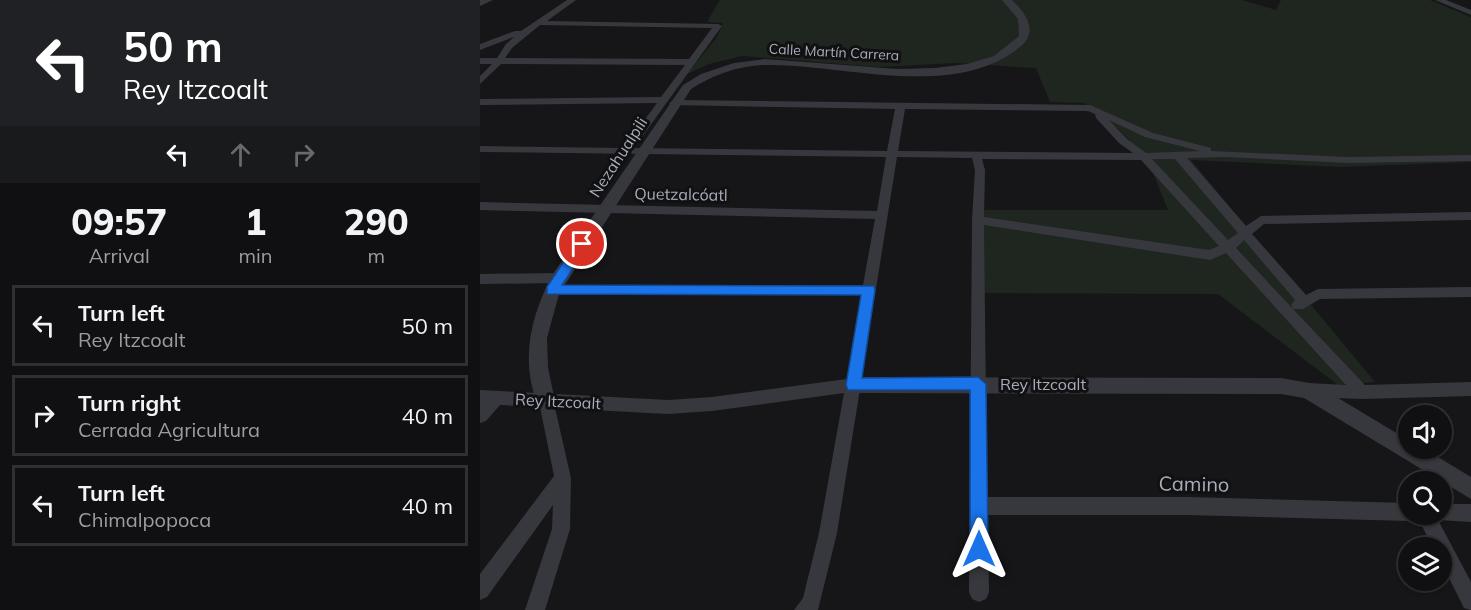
<!DOCTYPE html>
<html lang="en">
<head>
<meta charset="utf-8">
<style>
	body { margin:0; font-family:Mulish,sans-serif; background:#19191b; color:#f1f3f6; height:100vh; display:flex; flex-direction:column; font-size:22px; white-space:nowrap }
	* { box-sizing:border-box; margin:0 }
	p { font-size:20px; color:#9c9d9f }
	.icon { flex:none; width:33px; height:33px; fill:none; stroke:currentColor; stroke-width:2; stroke-linecap:round; stroke-linejoin:round }
	.map { position:relative; flex:1; overflow:hidden }
	.panel { display:flex; flex-direction:column; background:#101012; width:480px }
	.panel>* { flex:none }
	.top-card { background:#202124; color:#fff; overflow:hidden }
	.controls { position:absolute; left:918px; top:405px; display:grid; gap:12px }
	.controls a { display:grid; place-items:center; width:54px; height:54px; border-radius:50%; background:#101012; box-shadow:0 2px 4px #0004,0 0 0 2px #303032; font-size:30px }
	.pin { position:absolute; display:grid; place-items:center; width:51px; height:51px; color:#fff; margin:-26px; border:3px solid #fff; border-radius:50%; box-shadow:0 2px 6px #0007 }
	.me { position:absolute; width:66px; margin:-33px; rotate:0deg; stroke-linejoin:round; filter:drop-shadow(0 0 4px #0008) }
	.turn { display:flex; align-items:center; gap:21px; height:126px; padding:0 24px; font-size:27px }
	.turn .icon { width:78px; height:78px; stroke-width:2.5 }
	.turn b { display:block; font-size:42px; line-height:51px }
	.lanes { display:flex; align-items:center; height:57px; padding:0 24px; background:#0003; justify-content:center; gap:30px; direction:ltr }
	.lanes .off { opacity:.35 }
	.eta { display:flex; justify-content:space-evenly; align-items:center; height:102px; text-align:center }
	.eta b { font-size:36px; font-weight:800; line-height:42px }
	ul { padding:0; list-style:none }
	li { display:flex; align-items:center; gap:18px; height:81px; margin:0 12px 9px; padding:0 12px; border:3px solid #303032; border-radius:0px }
	li div { flex:1 }
	li b { display:block; font-size:22px }
	li em { font-style:normal }
	main { display:flex; flex:1; min-height:0 }
	.map>svg:first-child { display:block }
	.green { fill:#1e261f }
	.lines { fill:none; stroke-linecap:round; stroke-linejoin:round }
	.minor { fill:#37383d; fill-rule:evenodd }
	.tertiary { fill:#37383d; fill-rule:evenodd }
	.route { fill:#1a73e8; stroke:#114b97; stroke-width:1.5 }
	.labels { text-anchor:middle; stroke-width:6; stroke-linejoin:round; paint-order:stroke }
	.far-street-label { font-size:14px; fill:#a8adb8; stroke:#111113 }
	.street-label { font-size:16px; fill:#a8adb8; stroke:#111113 }
	.near-street-label { font-size:20px; fill:#a8adb8; stroke:#111113 }
</style>
</head>
<body>
<main>
<section class="panel">
<div class="top-card">
<div class="turn"><svg class="icon" aria-label="left" viewBox="0 0 24 24"><path d="M17 20v-9H6M10 6l-5 5 5 5"/></svg><div><b>50 m</b>Rey Itzcoalt</div></div>
<div class="lanes"><svg class="icon" aria-label="left" viewBox="0 0 24 24"><path d="M17 20v-9H6M10 6l-5 5 5 5"/></svg><svg class="icon off" aria-label="ahead" viewBox="0 0 24 24"><path d="M12 20V5M6 11l6-6 6 6"/></svg><svg class="icon off" aria-label="right" viewBox="0 0 24 24"><path d="M7 20v-9h11M14 6l5 5-5 5"/></svg></div>
</div>
<div class="eta">
<div><b>09:57</b><p>Arrival</p></div>
<div><b>1</b><p>min</p></div>
<div><b>290</b><p>m</p></div>
</div>
<ul>
<li><svg class="icon" aria-label="left" viewBox="0 0 24 24"><path d="M17 20v-9H6M10 6l-5 5 5 5"/></svg><div><b>Turn left</b><p>Rey Itzcoalt</p></div><em>50 m</em></li>
<li><svg class="icon" aria-label="right" viewBox="0 0 24 24"><path d="M7 20v-9h11M14 6l5 5-5 5"/></svg><div><b>Turn right</b><p>Cerrada Agricultura</p></div><em>40 m</em></li>
<li><svg class="icon" aria-label="left" viewBox="0 0 24 24"><path d="M17 20v-9H6M10 6l-5 5 5 5"/></svg><div><b>Turn left</b><p>Chimalpopoca</p></div><em>40 m</em></li>
</ul>
</section>
<div class="map">
<svg width="991" height="610" viewBox="0 0 991 610">
	<rect width="100%" height="100%" fill="#161618"/>
	<path class="green" d="M 240,0 L 762,0 L 796,10 L 801,0 L 950,0 L 991,17 L 991,162 L 860,167 L 711,160 L 895,382 L 858,385 L 738,294 L 494,293 L 494,210 L 688,210 L 667,158 L 632,123 L 604,103 L 570,102 L 556,68 L 476,63 L 399,67 L 262,56 L 229,64 L 207,74 L 237,37 L 243,23 L 227,22 Z"/>
	<g class="lines">
		<path class="minor" d="M 87,0 L 96,0 L 67,21 L 238,24 L 242,26 L 154,148 L 407,151 L 415,109 L 191,105 L 189,103 L 194,100 L 610,105 L 673,133 L 731,148 L 731,151 L 868,157 L 991,155 L 991,161 L 868,163 L 744,157 L 707,158 L 766,226 L 781,216 L 991,212 L 991,220 L 784,224 L 772,234 L 826,295 L 838,289 L 991,287 L 991,297 L 840,299 L 823,309 L 813,309 L 885,385 L 991,382 L 991,396 L 882,399 L 828,397 L 823,395 L 820,390 L 823,385 L 828,383 L 866,385 L 746,253 L 730,260 L 504,225 L 507,497 L 707,497 L 928,503 L 928,514 L 936,514 L 934,518 L 928,521 L 707,515 L 508,515 L 509,592 L 506,599 L 499,602 L 492,599 L 489,592 L 492,220 L 495,170 L 492,158 L 417,157 L 357,533 L 338,610 L 314,610 L 323,598 L 339,533 L 364,393 L 232,411 L 188,414 L 75,408 L 91,478 L 90,529 L 65,610 L 45,610 L 72,529 L 73,505 L 7,597 L 0,600 L 0,574 L 74,476 L 60,407 L 20,405 L 6,421 L 0,423 L 0,390 L 188,400 L 232,397 L 367,379 L 382,295 L 72,295 L 67,294 L 65,290 L 67,286 L 383,285 L 395,219 L 0,210 L 0,202 L 397,211 L 406,157 L 0,152 L 0,146 L 144,148 L 177,103 L 0,105 L 0,99 L 181,97 L 205,65 L 21,64 L 0,84 L 0,76 L 12,64 L 0,64 L 0,58 L 17,58 L 26,44 L 34,37 L 0,50 L 0,44 L 35,31 L 41,31 ZM 60,25 L 232,28 L 209,59 L 25,58 L 32,48 ZM 425,109 L 608,111 L 615,114 L 616,118 L 639,143 L 653,153 L 418,151 ZM 629,120 L 665,137 L 720,151 L 666,153 L 647,139 ZM 502,159 L 661,160 L 739,246 L 729,250 L 504,217 L 505,170 ZM 672,159 L 695,159 L 758,233 L 748,240 ZM 764,240 L 815,300 L 811,305 L 813,309 L 756,248 Z
			M 955,0 L 966,0 L 991,10 L 991,15 Z
			M 79,273 L 85,278 L 79,283 L 0,284 L 0,274 Z
			M 962,504 L 991,504 L 991,522 L 958,520 L 991,582 L 991,610 L 984,608 L 962,564 L 962,548 L 953,548 L 936,514 L 962,514 Z"/>
		<path class="tertiary" d="M 0,0 L 13,0 L 0,6 Z
			M 522,0 L 532,0 C 545,12 559,31 541,46 C 475,102 362,63 284,65 C 257,66 233,75 211,89 L 79,294 L 67,338 L 68,368 L 75,401 L 73,407 L 66,409 L 59,407 C 39,362 51,314 73,274 L 203,85 L 221,74 L 254,63 L 285,59 L 418,69 L 455,68 L 487,64 L 514,56 L 539,36 L 538,19 Z
			M 373,377 L 801,378 L 835,384 L 928,440 L 928,448 L 943,448 L 991,477 L 991,499 L 824,398 L 801,394 L 373,393 L 366,391 L 364,385 L 366,379 Z"/>
	</g>
	<path class="route" d="M 102,239 L 109,244 L 82,285 L 394,286 L 395,290 L 382,378 L 498,377 L 506,384 L 508,549 L 505,556 L 499,559 L 492,556 L 490,549 L 490,390 L 368,390 L 366,385 L 381,295 L 67,294 L 67,287 L 98,240 Z"/>
	<g class="labels">
		<g class="far-street-label">
			<text transform="translate(354 52) rotate(3)" y="5">Calle Martín Carrera</text>
		</g>
		<g class="street-label">
			<text transform="translate(138 157) rotate(-57)" y="6">Nezahualpili</text>
			<text transform="translate(201 194) rotate(1)" y="6">Quetzalcóatl</text>
			<text x="563" y="390">Rey Itzcoalt</text>
			<text transform="translate(78 401) rotate(3)" y="6">Rey Itzcoalt</text>
		</g>
		<g class="near-street-label">
			<text transform="translate(714 484) rotate(1)" y="7">Camino</text>
		</g>
	</g>
</svg>
<div class="controls">
<a><svg class="icon" aria-label="sound" viewBox="0 0 24 24"><path d="M4 9h4l5-4v14l-5-4H4zM17 9q2 3 0 6"/></svg></a>
<a><svg class="icon" aria-label="search" viewBox="0 0 24 24"><circle cx="10" cy="10" r="6"/><path d="M15 15l6 6"/></svg></a>
<a><svg class="icon" aria-label="layers" viewBox="0 0 24 24"><path d="M12 4l9 5-9 5-9-5zM3 14l9 5 9-5"/></svg></a>
</div>
<div class="pin" style="left:102px;top:244px;background:#d93025"><svg class="icon" aria-label="arrive" viewBox="0 0 24 24"><path d="M6 21V4h12l-3 4 3 4H6"/></svg></div>
<svg class="me" style="left:499px;top:549px" viewBox="-20 -20 40 40"><path d="M0-17L14 15 0 8-14 15z" fill="#1a73e8" stroke="#fff" stroke-width="4"/></svg>
</div>
</main>
</body>
</html>
